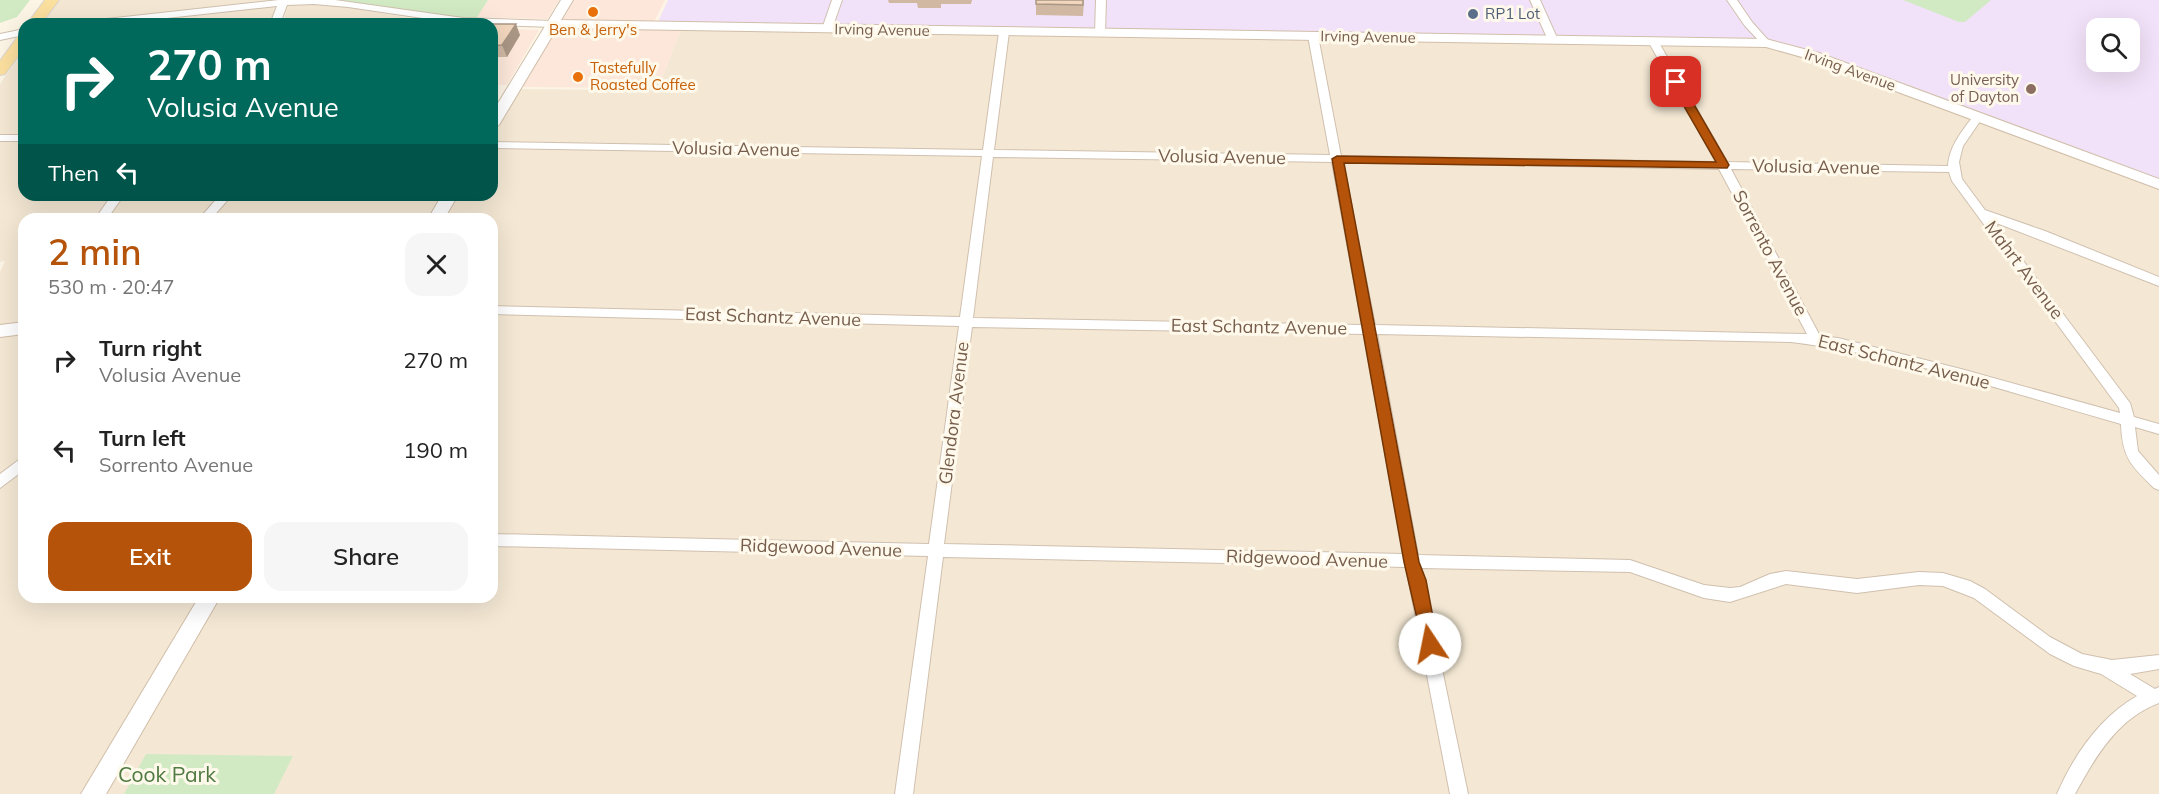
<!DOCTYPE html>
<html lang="en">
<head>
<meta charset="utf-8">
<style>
	body { margin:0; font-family:Mulish,sans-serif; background:#f6f6f6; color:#222; height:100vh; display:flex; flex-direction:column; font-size:22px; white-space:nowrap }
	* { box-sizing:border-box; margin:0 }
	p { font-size:20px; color:#767676 }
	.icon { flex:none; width:33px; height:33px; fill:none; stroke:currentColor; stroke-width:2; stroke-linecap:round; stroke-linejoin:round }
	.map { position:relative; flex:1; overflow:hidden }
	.side { position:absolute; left:18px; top:213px; width:480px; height:390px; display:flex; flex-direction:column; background:#fff; border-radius:18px; box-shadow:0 6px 24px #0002 }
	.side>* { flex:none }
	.hud { position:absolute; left:18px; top:18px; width:480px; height:183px; border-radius:18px; box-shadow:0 6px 24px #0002; background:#00695c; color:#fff; overflow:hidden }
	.controls { position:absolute; left:2086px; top:18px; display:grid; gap:12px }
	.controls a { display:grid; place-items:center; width:54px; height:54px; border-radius:12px; background:#fff; box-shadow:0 6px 24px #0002; font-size:30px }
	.pin { position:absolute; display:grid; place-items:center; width:51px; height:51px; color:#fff; margin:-26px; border-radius:12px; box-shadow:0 3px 9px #0006 }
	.me { position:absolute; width:66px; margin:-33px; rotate:349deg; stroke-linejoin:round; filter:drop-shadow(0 0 4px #0008) }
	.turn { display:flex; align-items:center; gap:21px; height:126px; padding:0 30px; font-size:27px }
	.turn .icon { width:78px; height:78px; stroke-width:2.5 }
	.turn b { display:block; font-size:42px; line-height:51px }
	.then { display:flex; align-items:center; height:57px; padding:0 30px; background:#0003; gap:12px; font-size:22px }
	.round { display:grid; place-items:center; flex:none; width:63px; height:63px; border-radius:18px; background:#f6f6f6 }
	.overview { display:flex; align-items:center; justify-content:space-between; height:102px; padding:0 30px }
	h1 { font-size:36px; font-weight:600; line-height:45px; color:#b45309 }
	.primary-button { display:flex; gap:12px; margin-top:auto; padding:12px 30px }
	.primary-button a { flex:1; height:69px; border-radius:18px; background:#b45309; color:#fff; font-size:24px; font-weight:600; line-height:69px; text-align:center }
	.primary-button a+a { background:#f6f6f6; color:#222 }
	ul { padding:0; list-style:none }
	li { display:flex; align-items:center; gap:18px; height:90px; padding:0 30px }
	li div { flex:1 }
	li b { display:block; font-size:22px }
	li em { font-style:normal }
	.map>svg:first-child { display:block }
	.residential { fill:#f4e8d4; fill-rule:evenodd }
	.commercial { fill:#fce7da }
	.education { fill:#f2e2f9; fill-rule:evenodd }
	.green { fill:#d1eac4 }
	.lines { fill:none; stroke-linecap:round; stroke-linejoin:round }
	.street-casing { stroke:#d0c0af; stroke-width:2 }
	.secondary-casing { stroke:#d1bea9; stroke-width:2 }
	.primary-casing { stroke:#dbd5d0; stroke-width:2 }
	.street { fill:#fff; fill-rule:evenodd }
	.secondary { fill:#fff; fill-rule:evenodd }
	.primary { fill:#fadf9f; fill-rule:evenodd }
	.wall { fill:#d0b8a3 }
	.shaded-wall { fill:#a99684 }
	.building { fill:#f2d6bd; stroke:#a99684; stroke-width:1.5 }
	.route { fill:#b45309; stroke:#753606; stroke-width:1.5 }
	.food-dot { fill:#e8710a; stroke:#fff9ec; stroke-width:2 }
	.service-dot { fill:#5c6f8a; stroke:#fff9ec; stroke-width:2 }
	.education-dot { fill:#8d6e63; stroke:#fff9ec; stroke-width:2 }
	.labels { text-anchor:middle; stroke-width:6; stroke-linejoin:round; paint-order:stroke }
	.far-service-label { font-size:15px; fill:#4e5e75; stroke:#fff9ec; text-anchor:start }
	.far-food-label { font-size:15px; fill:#c56008; stroke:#fff9ec }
	.far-street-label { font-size:15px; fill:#765d4b; stroke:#fff9ec }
	.far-education-label { font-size:15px; fill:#785e54; stroke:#fff9ec; text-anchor:end }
	.street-label { font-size:18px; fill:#765d4b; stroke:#fff9ec }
	.near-park-label { font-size:21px; fill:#4f7b42; stroke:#fff9ec }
</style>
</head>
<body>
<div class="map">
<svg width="2159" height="794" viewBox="0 0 2159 794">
	<rect width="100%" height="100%" fill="#fcf5e6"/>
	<path class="residential" d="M 58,0 L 279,0 L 269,24 L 41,24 Z
		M 319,4 L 358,9 L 444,24 L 283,24 L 288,5 Z
		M 681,30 L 1650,43 L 1716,162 L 492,142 L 492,134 L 521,89 L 632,90 L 638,77 L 662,78 Z
		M 1658,44 L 1752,45 L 1780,47 L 2159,187 L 2159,278 L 1984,209 L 1960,180 L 1956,167 L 1727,162 Z
		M 24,49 L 24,136 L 0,135 L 0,84 Z
		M 0,142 L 24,142 L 24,195 L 492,195 L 492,148 L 1950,171 L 1978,215 L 2159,285 L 2159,794 L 0,794 L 0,272 L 5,261 L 0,262 ZM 24,219 L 492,219 L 492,597 L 24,597 Z"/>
	<path class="commercial" d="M 488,0 L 559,0 L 547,19 L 476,17 Z
		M 574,0 L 665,0 L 654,22 L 562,20 Z
		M 492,28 L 539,30 L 507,85 L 492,85 Z
		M 555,29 L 681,30 L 662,78 L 638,77 L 633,88 L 522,87 Z"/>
	<path class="education" d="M 668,0 L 2159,0 L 2159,184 L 1780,45 L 656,26 ZM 2097,28 L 2130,28 L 2130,62 L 2097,62 Z"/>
	<path class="green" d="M 0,0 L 30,0 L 17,17 L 0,23 Z
		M 342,0 L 488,0 L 474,22 L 348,4 Z
		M 1903,0 L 1991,0 L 1965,22 L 1959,22 Z
		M 146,754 L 293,756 L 274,794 L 124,794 Z"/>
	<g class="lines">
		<g class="street-casing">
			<path id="street" d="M 279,0 L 335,0 L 463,18 L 553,21 L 558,24 L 553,27 L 463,24 L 348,7 L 314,4 L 287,5 L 280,24 L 270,24 L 277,6 L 112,24 L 83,24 L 88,21 Z
				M 832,0 L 842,0 L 832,29 L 827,32 L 822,29 Z
				M 1096,0 L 1106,0 L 1105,33 L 1100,36 L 1095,33 Z
				M 1530,0 L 1540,0 L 1558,40 L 1556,42 L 1548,40 Z
				M 1727,0 L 1737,0 L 1752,22 L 1769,41 L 1769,45 L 1763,45 L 1745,26 Z
				M 24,29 L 24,35 L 0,40 L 0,34 Z
				M 1004,29 L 1009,32 L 994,150 L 1330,155 L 1308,36 L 1313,33 L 1318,36 L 1341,156 L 1716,162 L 1648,41 L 1653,38 L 1658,41 L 1727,162 L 1948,166 C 1949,146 1963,130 1974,115 L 1982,115 L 1983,117 L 1963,146 L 1959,162 L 1962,179 L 1985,210 L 2045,231 L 2159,277 L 2159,286 L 1994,222 L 2130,403 L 2134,417 L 2159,424 L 2159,434 L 2135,427 L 2138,451 L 2159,475 L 2159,490 L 2154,488 C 2131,466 2122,457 2121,424 C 2012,393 1903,356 1791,342 L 1377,334 L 1418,555 L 1630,560 L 1704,585 L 1730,588 L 1740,587 L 1770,574 L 1786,571 L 1857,579 L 1919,572 L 1943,573 L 1970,581 L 1985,589 L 2050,637 L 2082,654 L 2112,660 L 2159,655 L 2159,669 L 2130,674 L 2155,689 L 2159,687 L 2159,703 C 2118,718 2095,757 2075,794 L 2057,794 C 2074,755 2100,717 2137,696 L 2101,674 L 2074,666 L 2050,654 L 1974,598 L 1943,586 L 1919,585 L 1857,593 L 1786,584 L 1730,602 L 1704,598 L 1630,572 L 1421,568 L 1468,794 L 1450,794 L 1406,567 L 943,557 L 913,794 L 895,794 L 928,556 L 492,546 L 492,534 L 929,544 L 959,326 L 492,314 L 492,306 L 960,317 L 982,156 L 492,148 L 492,142 L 983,150 L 999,32 ZM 993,157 L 1332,162 L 1362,325 L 973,318 ZM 1343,162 L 1719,169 L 1807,334 L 1375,325 ZM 1731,169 L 1949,172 L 1952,181 L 2119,408 L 2120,413 L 1961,369 L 1838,338 L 1820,336 ZM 972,327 L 1364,334 L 1403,554 L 944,544 Z
				M 0,135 L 24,135 L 24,141 L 0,141 Z
				M 112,195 L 124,195 L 107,219 L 95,219 Z
				M 220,195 L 232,195 L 211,219 L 199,219 Z
				M 24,456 L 24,470 L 0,488 L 0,474 Z"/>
		</g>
		<g class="secondary-casing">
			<path id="secondary" d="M 561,0 L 573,0 L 561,20 L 1766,39 L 1819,53 L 2159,179 L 2159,189 L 1809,59 L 1766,47 L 557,28 L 499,125 L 492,129 L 492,113 Z
				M 442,195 L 458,195 L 444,219 L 428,219 Z
				M 24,322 L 24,334 L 0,337 L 0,325 Z
				M 199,597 L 220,597 L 106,794 L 81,794 Z"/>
		</g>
		<g class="primary-casing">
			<path id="primary" d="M 45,0 L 59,0 L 41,24 L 27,24 Z
				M 24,34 L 24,48 L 5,74 L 0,75 L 0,61 L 19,35 Z"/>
		</g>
		<use href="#street" class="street"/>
		<use href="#secondary" class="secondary"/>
		<use href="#primary" class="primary"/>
	</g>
	<path class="wall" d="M 888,0 L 972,0 L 971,4 L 941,4 L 941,8 L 918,8 L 917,3 L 889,3 Z
		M 1084,0 L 1083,16 L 1036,15 L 1036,4 Z
		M 492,24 L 520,35 L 507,57 L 492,57 Z"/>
	<path class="shaded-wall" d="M 516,24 L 520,35 L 507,57 L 502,45 Z"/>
	<path class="building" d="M 1036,0 L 1083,0 L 1083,5 L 1036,4 Z
		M 489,24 L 516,24 L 502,45 L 492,46 L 492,24 Z"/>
	<path class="route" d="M 1676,78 L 1681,82 L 1729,165 L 1727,168 L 1344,163 L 1419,562 L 1426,580 L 1438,644 L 1436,649 L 1430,651 L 1424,649 L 1404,562 L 1332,159 L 1337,156 L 1716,162 L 1670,82 Z"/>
	<g class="food-dot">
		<circle cx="593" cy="12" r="6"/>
		<circle cx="578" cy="77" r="6"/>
	</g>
	<circle class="service-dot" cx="1473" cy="14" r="6"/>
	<circle class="education-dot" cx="2031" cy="89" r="6"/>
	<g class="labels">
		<g class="far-service-label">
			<text x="1485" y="19">RP1 Lot</text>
		</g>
		<g class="far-food-label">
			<text x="593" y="35">Ben &amp; Jerry's</text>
			<text x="590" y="73" text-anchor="start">Tastefully<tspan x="590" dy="17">Roasted Coffee</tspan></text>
		</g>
		<g class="far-street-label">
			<text transform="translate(882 30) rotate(1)" y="5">Irving Avenue</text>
			<text transform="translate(1368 37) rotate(1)" y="5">Irving Avenue</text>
			<text transform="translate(1850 70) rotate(20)" y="5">Irving Avenue</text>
		</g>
		<g class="far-education-label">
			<text x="2019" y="85">University<tspan x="2019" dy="17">of Dayton</tspan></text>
		</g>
		<g class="street-label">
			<text transform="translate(736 149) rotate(1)" y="6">Volusia Avenue</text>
			<text transform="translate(1222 157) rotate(1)" y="6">Volusia Avenue</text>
			<text transform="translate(1816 167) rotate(1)" y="6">Volusia Avenue</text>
			<text transform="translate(1770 253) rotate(62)" y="6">Sorrento Avenue</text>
			<text transform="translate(2024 270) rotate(53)" y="6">Mahrt Avenue</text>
			<text transform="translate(773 317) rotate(2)" y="6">East Schantz Avenue</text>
			<text transform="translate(1259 327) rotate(1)" y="6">East Schantz Avenue</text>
			<text transform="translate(1904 362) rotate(14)" y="6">East Schantz Avenue</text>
			<text transform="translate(954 413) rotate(-83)" y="6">Glendora Avenue</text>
			<text transform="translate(821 548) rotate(2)" y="6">Ridgewood Avenue</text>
			<text transform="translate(1307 559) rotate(2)" y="6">Ridgewood Avenue</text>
		</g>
		<g class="near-park-label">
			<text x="167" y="782">Cook Park</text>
		</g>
	</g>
</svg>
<div class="controls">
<a><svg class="icon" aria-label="search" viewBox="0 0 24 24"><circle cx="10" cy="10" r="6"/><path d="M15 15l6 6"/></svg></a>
</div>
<div class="pin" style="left:1676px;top:82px;background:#d93025"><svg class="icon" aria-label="arrive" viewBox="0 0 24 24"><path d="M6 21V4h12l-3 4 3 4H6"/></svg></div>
<svg class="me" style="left:1430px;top:644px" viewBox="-20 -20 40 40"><circle r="19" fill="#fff"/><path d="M0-13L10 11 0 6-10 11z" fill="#b45309"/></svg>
<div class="hud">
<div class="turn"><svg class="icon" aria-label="right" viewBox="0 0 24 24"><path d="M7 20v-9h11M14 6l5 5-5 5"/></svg><div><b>270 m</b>Volusia Avenue</div></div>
<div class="then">Then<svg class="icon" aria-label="left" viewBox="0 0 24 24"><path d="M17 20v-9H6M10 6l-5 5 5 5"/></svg></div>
</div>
<section class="side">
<div class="overview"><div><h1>2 min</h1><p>530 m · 20:47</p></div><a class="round"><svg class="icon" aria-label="close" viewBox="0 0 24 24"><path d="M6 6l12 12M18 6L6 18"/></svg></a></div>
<ul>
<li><svg class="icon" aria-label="right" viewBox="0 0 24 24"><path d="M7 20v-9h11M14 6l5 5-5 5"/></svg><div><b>Turn right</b><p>Volusia Avenue</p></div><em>270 m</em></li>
<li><svg class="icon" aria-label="left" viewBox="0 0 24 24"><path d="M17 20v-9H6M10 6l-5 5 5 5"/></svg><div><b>Turn left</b><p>Sorrento Avenue</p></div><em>190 m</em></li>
</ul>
<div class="primary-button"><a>Exit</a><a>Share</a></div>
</section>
</div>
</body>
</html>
